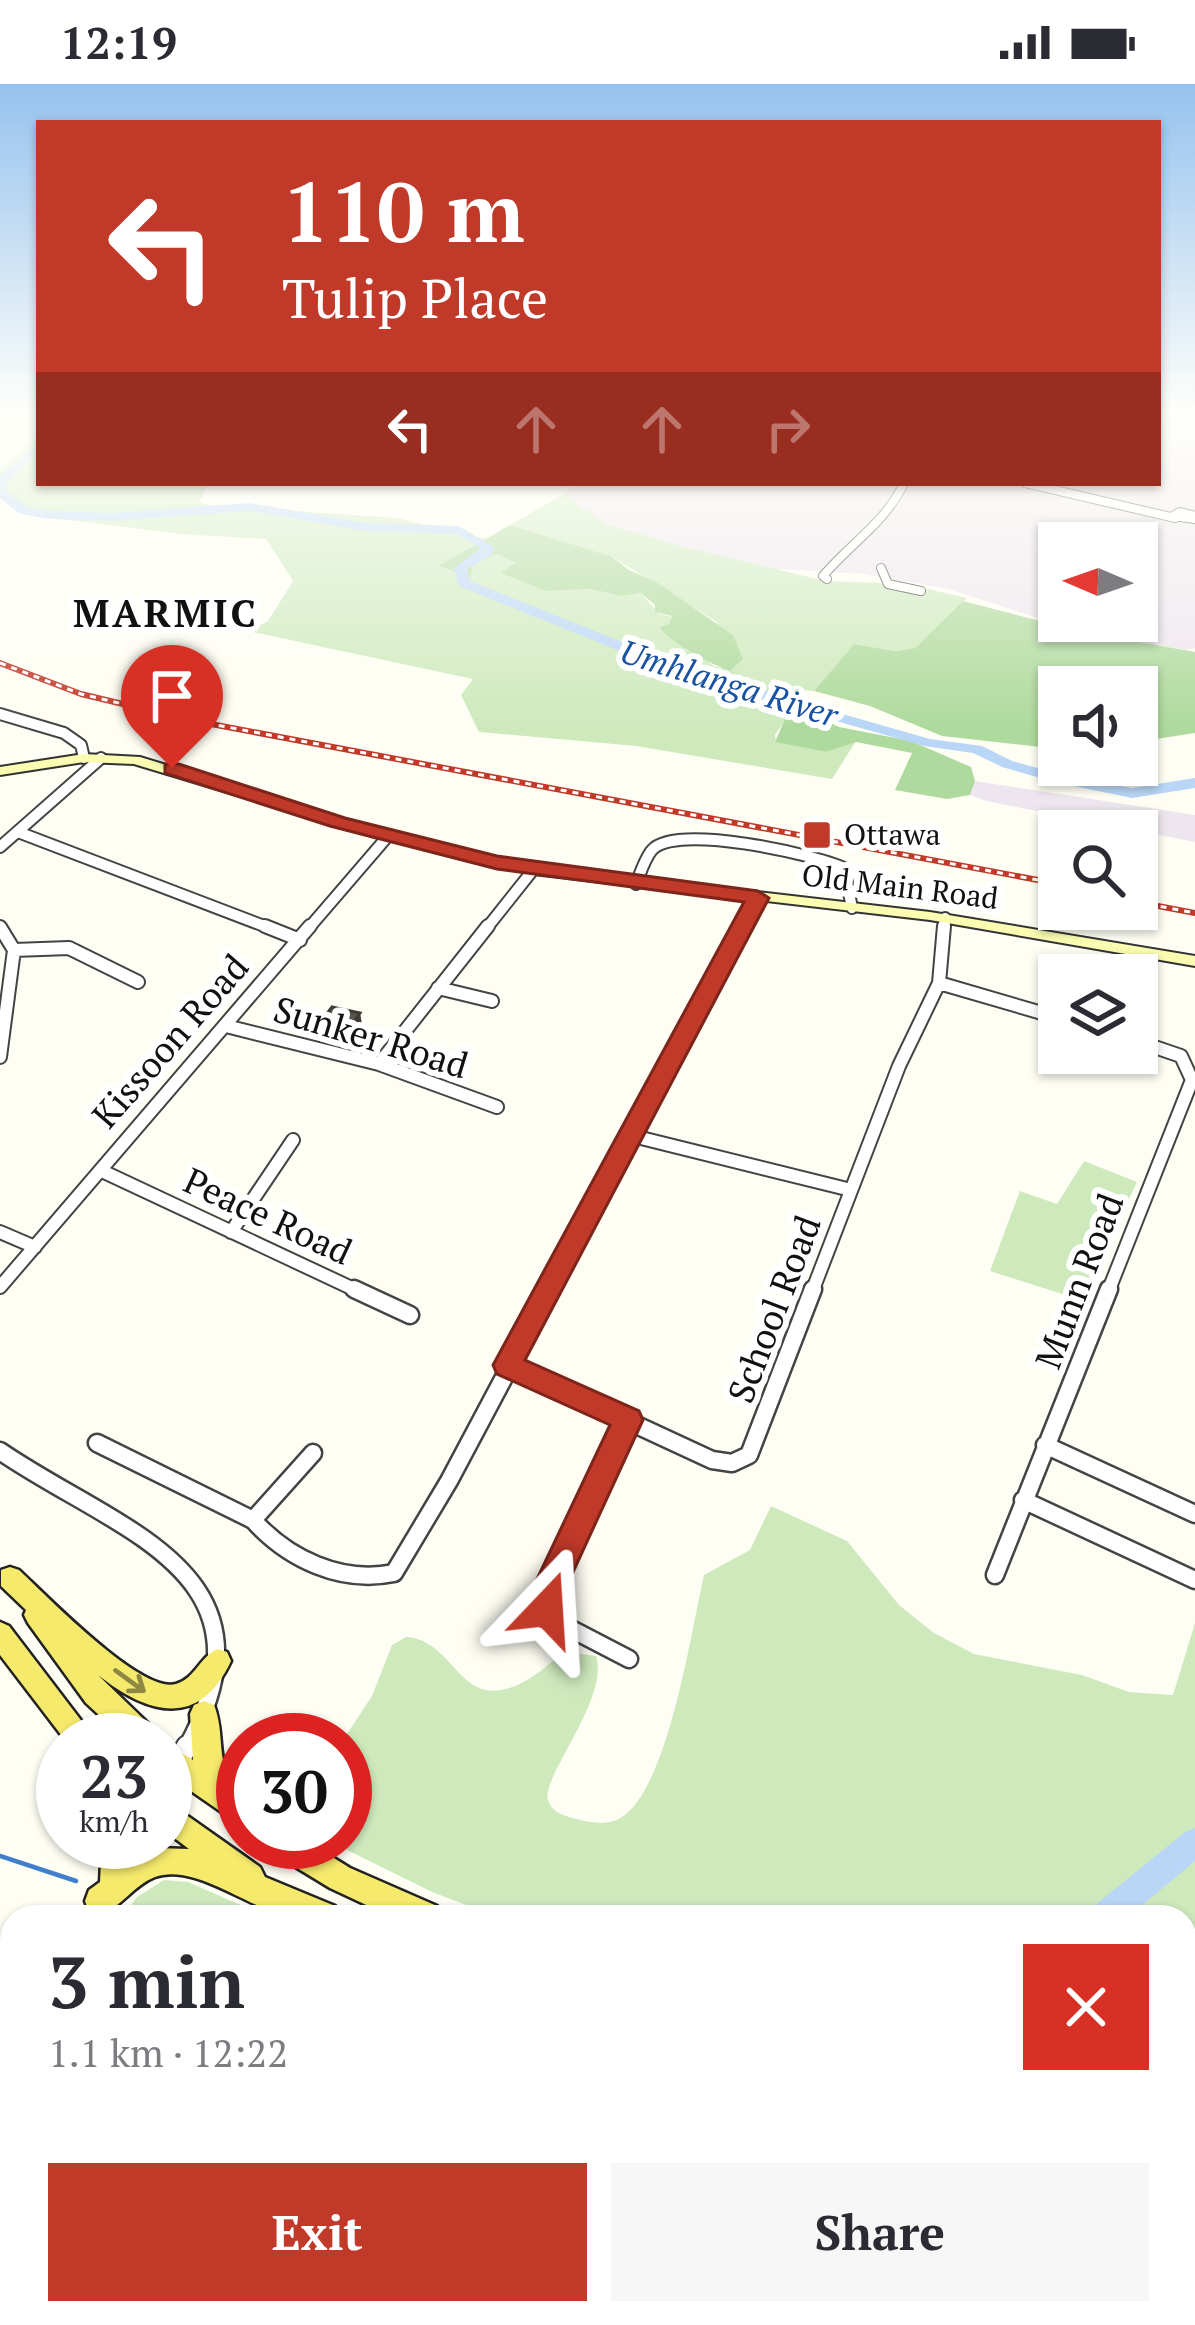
<!DOCTYPE html>
<html lang="en">
<head>
<meta charset="utf-8">
<style>
	body { margin:0; font-family:"PT Serif",serif; background:#f7f7f7; color:#2b2b33; height:100vh; display:flex; flex-direction:column; font-size:45px; white-space:nowrap }
	* { box-sizing:border-box; margin:0 }
	p { font-size:39px; color:#7c7c81 }
	.icon { flex:none; width:66px; height:66px; fill:none; stroke:currentColor; stroke-width:2; stroke-linecap:round; stroke-linejoin:round }
	.map { position:relative; flex:1; overflow:hidden }
	.details { position:absolute; left:0px; top:1821px; width:1197px; height:420px; display:flex; flex-direction:column; background:#fff; border-radius:36px 36px 0 0; box-shadow:0 3px 9px #0004 }
	.details>* { flex:none }
	.guide { position:absolute; left:36px; top:36px; width:1125px; height:366px; border-radius:0px; box-shadow:0 3px 9px #0004; background:#c03929; color:#fff; overflow:hidden }
	.needle { width:78px; rotate:272deg }
	.controls { position:absolute; left:1038px; top:438px; display:grid; gap:24px }
	.controls a { display:grid; place-items:center; width:120px; height:120px; border-radius:0px; background:#fff; box-shadow:0 3px 9px #0004; font-size:60px }
	.speed { position:absolute; left:36px; top:1629px; display:flex; gap:24px; font-size:60px; font-weight:700; text-align:center }
	.speed>* { display:grid; place-content:center; width:156px; height:156px; border-radius:50%; background:#fff; box-shadow:0 3px 9px #0004; line-height:1 }
	.speed small { font-size:30px; font-weight:400 }
	.speed .limit { border:18px solid #d22; background:#fff; color:#111 }
	.pin { position:absolute; display:grid; place-items:center; width:102px; height:102px; color:#fff; margin:-123px -51px; border-radius:50% 50% 50% 0; rotate:-45deg; box-shadow:0 0 12px #0007 }
	.pin .icon { rotate:45deg }
	.me { position:absolute; width:132px; margin:-66px; rotate:20deg; stroke-linejoin:round; filter:drop-shadow(0 0 9px #0008) }
	.turn { display:flex; align-items:center; gap:42px; height:252px; padding:0 48px; font-size:54px }
	.turn .icon { width:156px; height:156px; stroke-width:2.5 }
	.turn b { display:block; font-size:84px; line-height:102px }
	.lanes { display:flex; align-items:center; height:114px; padding:0 48px; background:#0003; justify-content:center; gap:60px; direction:ltr }
	.lanes .off { opacity:.35 }
	.round { display:grid; place-items:center; flex:none; width:126px; height:126px; border-radius:0px; background:#f7f7f7 }
	.summary { display:flex; align-items:center; justify-content:space-between; height:204px; padding:0 48px }
	h1 { font-size:72px; font-weight:600; line-height:90px }
	.action { display:flex; gap:24px; margin-top:auto; padding:24px 48px }
	.action a { flex:1; height:138px; border-radius:0px; background:#c03929; color:#fff; font-size:48px; font-weight:600; line-height:138px; text-align:center }
	.action a+a { background:#f7f7f7; color:#2b2b33 }
	.status { display:flex; justify-content:space-between; align-items:center; height:84px; padding:0 60px; background:#fff; direction:ltr }
	.status svg { height:33px; fill:currentColor }
	.map>svg:first-child { display:block }
	.industrial { fill:#eee6ee; fill-rule:evenodd }
	.green { fill:#ceeabd }
	.forest { fill:#afda9d }
	.lines { fill:none; stroke-linecap:round; stroke-linejoin:round }
	.stream { stroke:#417fcc; stroke-width:4.5 }
	.river { fill:#b9d6f6; fill-rule:evenodd }
	.street-far4-casing { stroke:#444; stroke-width:10 }
	.street-far3-casing { stroke:#444; stroke-width:14 }
	.street-far2-casing { stroke:#444; stroke-width:16 }
	.street-far1-casing { stroke:#444; stroke-width:21 }
	.street-casing { stroke:#444; stroke-width:24 }
	.secondary-casing { stroke:#333; stroke-width:4 }
	.primary-casing { stroke:#222; stroke-width:5 }
	.street-far4 { stroke:#fff; stroke-width:8 }
	.street-far3 { stroke:#fff; stroke-width:10 }
	.street-far2 { stroke:#fff; stroke-width:12 }
	.street-far1 { stroke:#fff; stroke-width:16 }
	.street { stroke:#fff; stroke-width:20 }
	.secondary { fill:#fafdb1; fill-rule:evenodd }
	.primary { fill:#f6ea6d; fill-rule:evenodd }
	.rail-casing { stroke:#c03929; stroke-width:6 }
	.rail { stroke:#fff; stroke-width:3; stroke-dasharray:6; stroke-linecap:butt }
	.wall { fill:#4d4842 }
	.shaded-wall { fill:#3e3b36 }
	.building { fill:#59544d; stroke:#3e3b36; stroke-width:3 }
	.oneway { stroke:#8f8844 }
	.route { fill:#c03929; stroke:#7d251b; stroke-width:3 }
	.poi-dot { fill:#c03929; stroke:#fff; stroke-width:4.5 }
	.labels { text-anchor:middle; stroke-width:12; stroke-linejoin:round; paint-order:stroke }
	.far-poi-label { font-size:30px; fill:#111; stroke:#fff; text-anchor:start }
	.far-street-label { font-size:30px; fill:#111; stroke:#fff }
	.far-water-label { font-size:33px; font-style:italic; fill:#1a52a2; stroke:#fff }
	.street-label { font-size:36px; fill:#111; stroke:#fff }
	.far-district-label { font-size:39px; font-weight:bold; letter-spacing:3px; fill:#111; stroke:#fff }
</style>
</head>
<body>
<div class="status"><b>12:19</b><svg viewBox="0 0 49 12"><path d="M0 12V9h3v3zM5 12V6h3v6zM10 12V3h3v9zM15 12V0h3v12zM26 1h20v11H26zM47 4h2v5h-2z"/></svg></div>
<div class="map">
<svg width="1195" height="2241" viewBox="0 0 1195 2241">
	<rect width="100%" height="100%" fill="#fffef4"/>
	<path class="industrial" d="M 1158,329 L 1195,329 L 1195,564 L 1186,566 L 1078,547 L 948,505 L 863,490 L 775,485 L 681,462 L 606,440 L 564,410 L 577,399 L 1158,399 ZM 1059,459 L 1137,459 L 1137,537 L 1059,537 Z
		M 975,697 L 1195,731 L 1195,758 L 986,717 L 970,711 Z"/>
	<path class="green" d="M 39,349 L 39,399 L 204,399 L 207,401 L 200,418 L 208,421 L 397,434 L 486,455 L 441,483 L 469,494 L 473,479 L 498,470 L 517,479 L 511,493 L 545,507 L 590,505 L 621,512 L 641,509 L 659,530 L 673,533 L 686,566 L 700,568 L 713,582 L 726,585 L 717,538 L 611,472 L 510,441 L 564,410 L 606,440 L 681,462 L 825,497 L 906,500 L 967,514 L 915,564 L 895,567 L 854,560 L 814,607 L 799,606 L 782,625 L 790,629 L 775,651 L 776,658 L 826,668 L 856,657 L 832,695 L 636,662 L 479,648 L 461,611 L 473,595 L 248,547 L 268,537 L 293,497 L 266,455 L 181,450 L 21,430 L 0,412 L 0,386 Z
		M 1084,1077 L 1137,1098 L 1081,1216 L 990,1187 L 1020,1107 L 1057,1120 Z
		M 771,1422 L 847,1457 L 899,1521 L 934,1549 L 974,1570 L 1082,1591 L 1129,1608 L 1173,1611 L 1195,1539 L 1195,1911 L 1185,1910 L 1185,1833 L 498,1833 L 432,1808 L 331,1758 L 345,1758 L 343,1656 L 372,1612 L 392,1561 L 406,1553 C 460,1556 459,1641 535,1591 C 545,1584 554,1575 566,1568 L 596,1572 C 610,1614 541,1693 548,1716 C 552,1729 565,1732 577,1735 C 591,1739 609,1742 622,1733 C 669,1702 691,1547 704,1491 L 750,1466 Z
		M 164,1796 L 188,1798 L 268,1833 L 122,1833 L 137,1813 Z
		M 12,2031 L 12,2174 L 0,2164 L 0,2053 Z
		M 82,2229 L 651,2229 L 650,2241 L 97,2241 Z
		M 887,2229 L 1064,2229 L 1064,2241 L 881,2241 Z"/>
	<path class="forest" d="M 510,441 L 611,472 L 629,486 L 658,499 L 733,551 L 743,575 L 730,587 C 715,582 668,558 660,543 L 669,540 L 672,532 L 655,528 L 655,521 L 641,509 L 621,512 L 590,505 L 545,507 L 501,489 L 516,479 L 498,470 L 473,479 L 470,494 L 439,482 Z
		M 963,517 L 1078,547 L 1195,568 L 1195,649 L 1137,658 L 1137,603 L 1059,603 L 1059,665 L 942,652 L 870,622 L 814,607 L 854,560 L 895,567 L 915,564 Z
		M 804,626 L 839,643 L 911,657 L 971,683 L 975,697 L 970,711 L 947,715 L 895,706 L 912,669 L 856,658 L 826,668 L 775,658 L 785,635 Z
		M 1185,2013 L 1195,2014 L 1195,2241 L 1064,2241 L 1064,2229 L 1185,2229 Z
		M 651,2229 L 887,2229 L 881,2241 L 650,2241 Z"/>
	<g class="lines">
		<path class="stream" d="M 0,1772 L 76,1797"/>
		<path class="river" d="M 39,359 L 39,368 L 6,399 L 7,408 L 28,424 L 51,427 L 112,429 L 250,419 L 365,439 L 459,442 L 494,463 L 492,471 L 467,485 L 470,497 L 627,560 L 652,576 L 716,585 L 783,613 L 930,655 L 982,662 L 1012,677 L 1062,691 L 1132,704 L 1195,694 L 1195,704 L 1132,714 L 1054,698 L 1002,683 L 973,669 L 924,662 L 773,619 L 708,592 L 643,583 L 617,566 L 459,502 L 454,484 L 481,464 L 456,450 L 365,447 L 250,427 L 112,437 L 51,435 L 20,430 L 0,414 L 0,392 Z
			M 1195,1744 L 1195,1777 L 1128,1833 L 1090,1833 L 1094,1822 L 1185,1748 Z
			M 913,2229 L 949,2229 L 948,2241 L 912,2241 Z"/>
		<g class="street-far4-casing">
			<path id="street-far4" d="M 1025,399 L 1175,434
				M 1195,432 L 1180,428 L 1173,432 L 1195,435
				M 881,484 L 888,500 L 921,507
				M 827,495 L 823,492 C 850,460 886,438 904,399"/>
		</g>
		<g class="street-far3-casing">
			<path id="street-far3" d="M 0,630 L 64,649 L 81,661 L 84,674
				M 18,748 L 272,845
				M 0,763 L 101,674
				M 636,800 C 640,790 645,774 652,766 C 675,739 814,770 844,784 L 852,824
				M 308,845 L 388,752
				M 486,845 L 533,786
				M 741,845 L 758,814
				M 944,845 L 945,834"/>
		</g>
		<g class="street-far2-casing">
			<path id="street-far2" d="M 265,842 L 300,856
				M 0,843 L 14,866 L 0,973
				M 14,866 L 69,864 L 138,898
				M 939,899 L 1059,934
				M 438,904 L 492,917
				M 226,942 L 379,980 L 497,1023
				M 379,980 L 488,842
				M 633,1052 L 851,1106
				M 102,1087 L 360,1208
				M 0,1148 L 35,1163
				M 231,1148 L 293,1056
				M 0,1203 L 310,842
				M 549,1208 L 743,842
				M 812,1208 L 899,982 L 939,899 L 944,842
				M 1108,1208 L 1192,996 L 1181,972 L 1137,957"/>
		</g>
		<g class="street-far1-casing">
			<path id="street-far1" d="M 354,1205 L 410,1231
				M 507,1281 L 712,1376 L 732,1379 L 749,1371 L 813,1205
				M 628,1335 L 545,1512 L 552,1535 L 629,1575
				M 97,1359 L 253,1436
				M 1045,1361 L 1195,1430
				M 0,1367 C 118,1448 285,1487 186,1665
				M 313,1369 L 253,1436 C 288,1475 341,1500 394,1489 L 449,1397 L 551,1205
				M 1023,1416 L 1195,1496
				M 995,1491 L 1109,1205"/>
		</g>
		<g class="street-casing">
			<path id="street" d="M 165,1702 L 187,1662
				M 0,2005 L 12,1982"/>
		</g>
		<g class="secondary-casing">
			<path id="secondary" d="M 84,670 L 140,673 L 384,747 L 533,782 L 930,828 L 1195,872 L 1195,882 L 930,836 L 533,790 L 375,753 L 134,680 L 84,678 L 0,691 L 0,683 Z"/>
		</g>
		<g class="primary-casing">
			<path id="primary" d="M 10,1483 L 19,1486 C 46,1511 141,1610 176,1600 C 195,1595 200,1572 218,1565 L 227,1568 L 231,1577 C 199,1646 147,1630 98,1591 L 156,1647 L 160,1656 L 126,1656 L 86,1619 L 28,1539 L 24,1531 L 26,1526 L 1,1502 L 1,1486 Z
				M 0,1538 L 9,1542 L 96,1656 L 65,1656 L 0,1571 Z
				M 204,1617 L 214,1621 C 227,1654 212,1682 243,1712 L 243,1743 L 165,1689 L 165,1659 L 193,1676 L 190,1630 L 194,1621 Z
				M 165,1716 L 260,1783 L 265,1793 L 335,1822 L 339,1833 C 324,1833 306,1835 291,1833 C 252,1827 195,1778 155,1793 C 134,1801 121,1823 100,1832 L 89,1828 L 85,1817 L 89,1806 L 100,1798 L 102,1758 L 132,1758 L 130,1775 L 155,1764 L 189,1765 L 165,1747 Z
				M 266,1758 L 308,1758 L 350,1784 L 437,1822 L 441,1833 L 392,1833 L 330,1804 L 271,1768 Z
				M 1185,1919 L 1195,1919 L 1195,1951 L 1185,1951 Z
				M 1185,1964 L 1195,1965 L 1195,1997 L 1185,1996 Z"/>
		</g>
		<use href="#street-far4" class="street-far4"/>
		<use href="#street-far3" class="street-far3"/>
		<use href="#street-far2" class="street-far2"/>
		<use href="#street-far1" class="street-far1"/>
		<use href="#street" class="street"/>
		<use href="#secondary" class="secondary"/>
		<use href="#primary" class="primary"/>
		<g class="rail-casing">
			<path id="rail" d="M 0,579 L 81,610 L 190,636 L 1059,800
				M 1137,818 L 1195,829"/>
		</g>
		<use href="#rail" class="rail"/>
	</g>
	<path class="wall" d="M 325,932 L 362,940 L 354,950 L 327,942 Z"/>
	<path class="shaded-wall" d="M 360,929 L 362,940 L 354,950 L 353,939 Z"/>
	<path class="building" d="M 332,923 L 360,929 L 353,939 L 325,932 Z"/>
	<defs><path id="oneway-shaft" d="M-6 0H5M1.5-3L5.5 0L1.5 3" fill="none" stroke-width="1.6" stroke-linecap="round" stroke-linejoin="round" transform="scale(3)"/></defs>
	<use class="oneway" href="#oneway-shaft" transform="translate(130 1597) rotate(36)"/>
	<linearGradient id="sky" x2="0" y2="1"><stop stop-color="#95c2ee"/><stop offset="0.51" stop-color="#fffffa"/><stop offset="1" stop-color="#fffffa" stop-opacity="0"/></linearGradient>
	<rect width="1195" height="643" fill="url(#sky)"/>
	<path class="route" d="M 165,680 L 179,680 L 345,734 L 497,772 L 758,807 L 769,814 L 525,1276 L 639,1327 L 643,1336 L 562,1512 L 564,1525 L 559,1536 L 547,1540 L 535,1536 L 529,1512 L 610,1341 L 497,1290 L 493,1281 L 744,818 L 497,785 L 330,742 L 165,689 Z"/>
	<rect class="poi-dot" x="802" y="736" width="30" height="30" rx="6"/>
	<g class="labels">
		<g class="far-poi-label">
			<text x="844" y="761">Ottawa</text>
		</g>
		<g class="far-street-label">
			<text transform="translate(900 803) rotate(7)" y="10">Old Main Road</text>
		</g>
		<g class="far-water-label">
			<text transform="translate(729 599) rotate(17)" y="12">Umhlanga River</text>
		</g>
		<g class="street-label">
			<text transform="translate(371 953) rotate(17)" y="13">Sunker Road</text>
			<text transform="translate(170 957) rotate(-49)" y="13">Kissoon Road</text>
			<text transform="translate(268 1132) rotate(25)" y="13">Peace Road</text>
			<text transform="translate(1079 1197) rotate(-69)" y="13">Munn Road</text>
			<text transform="translate(774 1225) rotate(-69)" y="13">School Road</text>
		</g>
		<g class="far-district-label">
			<text x="166" y="543">MARMIC</text>
		</g>
	</g>
</svg>
<div class="controls">
<a><svg class="needle" viewBox="-14 -14 28 28"><path d="M0-13l5 13h-10z" fill="#e53935"/><path d="M0 13l5-13h-10z" fill="#7c7c81"/></svg></a>
<a><svg class="icon" aria-label="sound" viewBox="0 0 24 24"><path d="M4 9h4l5-4v14l-5-4H4zM17 9q2 3 0 6"/></svg></a>
<a><svg class="icon" aria-label="search" viewBox="0 0 24 24"><circle cx="10" cy="10" r="6"/><path d="M15 15l6 6"/></svg></a>
<a><svg class="icon" aria-label="layers" viewBox="0 0 24 24"><path d="M12 4l9 5-9 5-9-5zM3 14l9 5 9-5"/></svg></a>
</div>
<div class="speed"><div>23<small>km/h</small></div><div class="limit">30</div></div>
<div class="pin" style="left:172px;top:684px;background:#d93025"><svg class="icon" aria-label="arrive" viewBox="0 0 24 24"><path d="M6 21V4h12l-3 4 3 4H6"/></svg></div>
<svg class="me" style="left:547px;top:1525px" viewBox="-20 -20 40 40"><path d="M0-17L14 15 0 8-14 15z" fill="#c03929" stroke="#fff" stroke-width="4"/></svg>
<div class="guide">
<div class="turn"><svg class="icon" aria-label="left" viewBox="0 0 24 24"><path d="M17 20v-9H6M10 6l-5 5 5 5"/></svg><div><b>110 m</b>Tulip Place</div></div>
<div class="lanes"><svg class="icon" aria-label="left" viewBox="0 0 24 24"><path d="M17 20v-9H6M10 6l-5 5 5 5"/></svg><svg class="icon off" aria-label="ahead" viewBox="0 0 24 24"><path d="M12 20V5M6 11l6-6 6 6"/></svg><svg class="icon off" aria-label="ahead" viewBox="0 0 24 24"><path d="M12 20V5M6 11l6-6 6 6"/></svg><svg class="icon off" aria-label="right" viewBox="0 0 24 24"><path d="M7 20v-9h11M14 6l5 5-5 5"/></svg></div>
</div>
<section class="details">
<div class="summary"><div><h1>3 min</h1><p>1.1 km · 12:22</p></div><a class="round" style="background:#d93025;color:#fff"><svg class="icon" aria-label="close" viewBox="0 0 24 24"><path d="M6 6l12 12M18 6L6 18"/></svg></a></div>
<div class="action"><a>Exit</a><a>Share</a></div>
</section>
</div>
</body>
</html>
